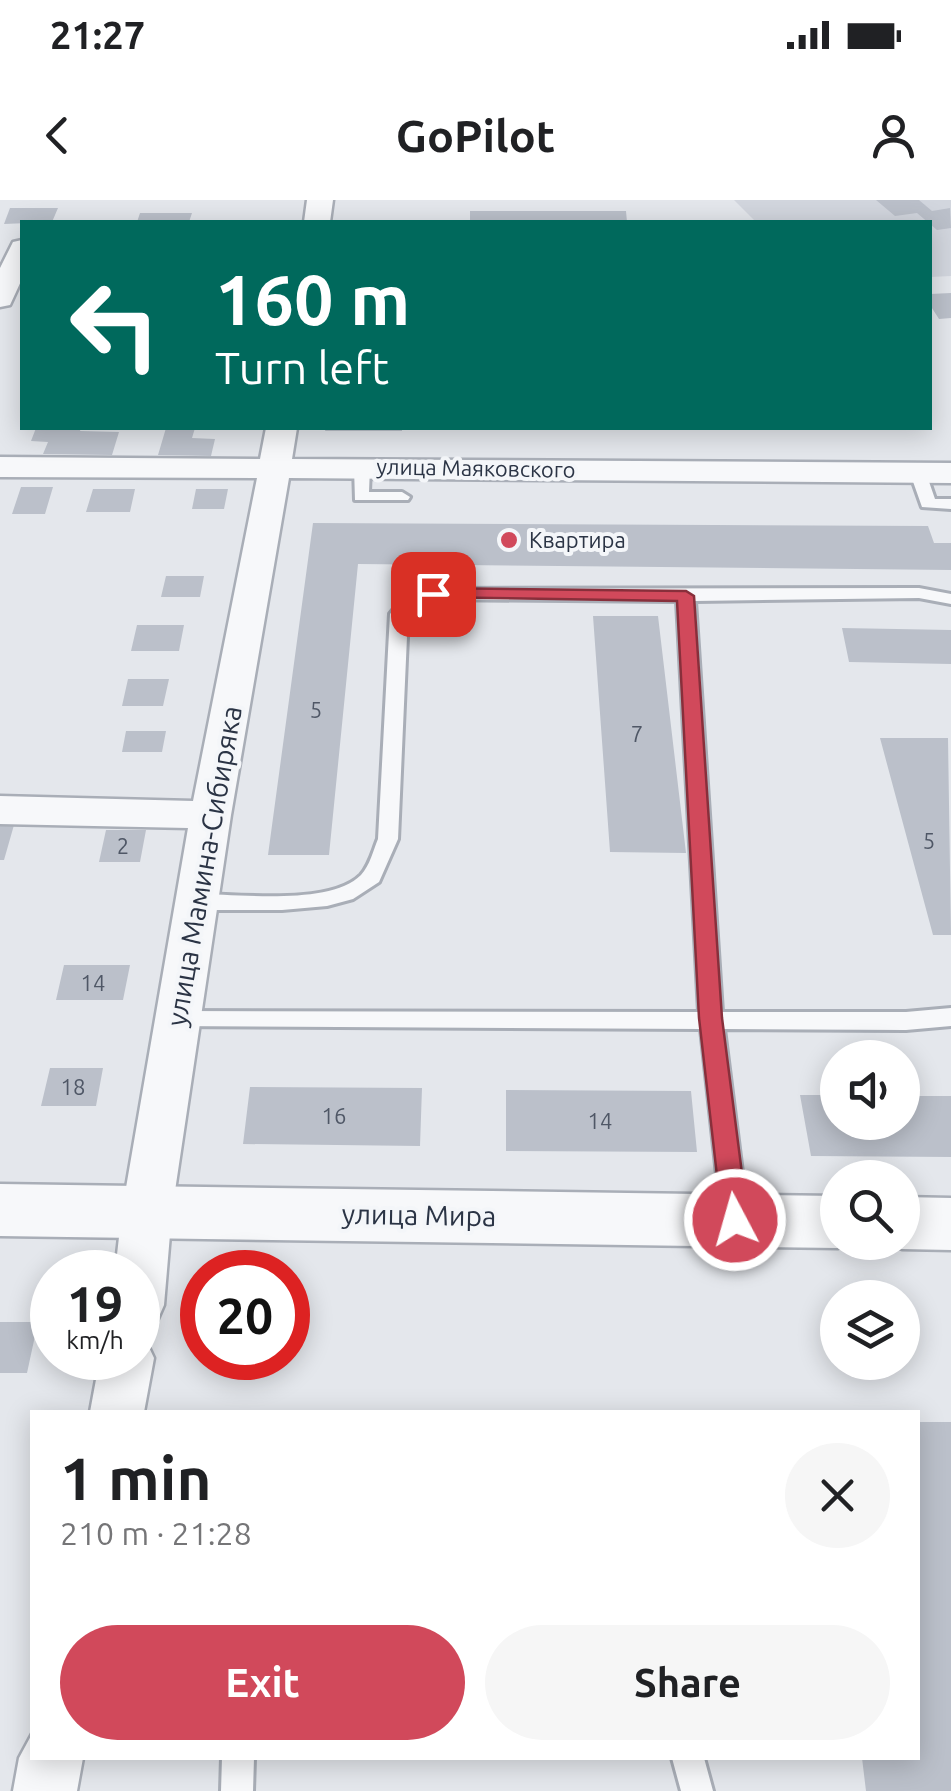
<!DOCTYPE html>
<html lang="en">
<head>
<meta charset="utf-8">
<style>
	body { margin:0; font-family:Ubuntu,sans-serif; background:#f6f6f6; color:#202124; height:100vh; display:flex; flex-direction:column; font-size:38px; white-space:nowrap }
	* { box-sizing:border-box; margin:0 }
	p { font-size:32px; color:#757577 }
	.icon { flex:none; width:55px; height:55px; fill:none; stroke:currentColor; stroke-width:2; stroke-linecap:round; stroke-linejoin:round }
	.map { position:relative; flex:1; overflow:hidden }
	.drawer { position:absolute; left:30px; top:1210px; width:890px; height:350px; display:flex; flex-direction:column; background:#fff; border-radius:0px; box-shadow:0 5px 25px #0003 }
	.drawer>* { flex:none }
	.guide { position:absolute; left:20px; top:20px; width:912px; height:210px; border-radius:0px; box-shadow:0 5px 25px #0003; background:#00695c; color:#fff; overflow:hidden }
	.buttons { position:absolute; left:820px; top:840px; display:grid; gap:20px }
	.buttons a { display:grid; place-items:center; width:100px; height:100px; border-radius:50%; background:#fff; box-shadow:0 5px 25px #0003; font-size:50px }
	.speed { position:absolute; left:30px; top:1050px; display:flex; gap:20px; font-size:50px; font-weight:700; text-align:center }
	.speed>* { display:grid; place-content:center; width:130px; height:130px; border-radius:50%; background:#fff; box-shadow:0 5px 25px #0003; line-height:1 }
	.speed small { font-size:25px; font-weight:400 }
	.speed .limit { border:15px solid #d22; background:#fff; color:#111 }
	.pin { position:absolute; display:grid; place-items:center; width:85px; height:85px; color:#fff; margin:-42px; border-radius:20px; box-shadow:0 5px 15px #0006 }
	.me { position:absolute; width:110px; margin:-55px; rotate:354deg; stroke-linejoin:round; filter:drop-shadow(0 0 8px #0008) }
	.turn { display:flex; align-items:center; gap:35px; height:210px; padding:0 30px; font-size:45px }
	.turn .icon { width:130px; height:130px; stroke-width:2.5 }
	.turn b { display:block; font-size:70px; line-height:85px }
	.round { display:grid; place-items:center; flex:none; width:105px; height:105px; border-radius:52px; background:#f6f6f6 }
	.headline { display:flex; align-items:center; justify-content:space-between; height:170px; padding:0 30px }
	h1 { font-size:60px; font-weight:600; line-height:75px }
	.primary-button { display:flex; gap:20px; margin-top:auto; padding:20px 30px }
	.primary-button a { flex:1; height:115px; border-radius:60px; background:#d1495b; color:#fff; font-size:40px; font-weight:600; line-height:115px; text-align:center }
	.primary-button a+a { background:#f6f6f6; color:#202124 }
	.status { display:flex; justify-content:space-between; align-items:center; height:70px; padding:0 50px; background:#fff; direction:ltr }
	.status svg { height:28px; fill:currentColor }
	header { display:flex; justify-content:space-between; align-items:center; height:130px; padding:0 30px; background:#fff; font-size:45px; font-weight:600 }
	.map>svg:first-child { display:block }
	.built { fill:#d2d6de }
	.building { fill:#bbc0ca }
	.lines { fill:none; stroke-linecap:round; stroke-linejoin:round }
	.service-casing { stroke:#a9aeb7; stroke-width:6 }
	.minor-casing { stroke:#a9aeb7; stroke-width:5 }
	.tertiary-casing { stroke:#a9aeb7; stroke-width:5 }
	.service { fill:#f7f8fa; fill-rule:evenodd }
	.minor { fill:#f7f8fa; fill-rule:evenodd }
	.tertiary { fill:#f7f8fa; fill-rule:evenodd }
	.route { fill:#d1495b; stroke:#882f3b; stroke-width:2.5 }
	.poi-dot { fill:#d1495b; stroke:#f4f6f9; stroke-width:4 }
	.labels { text-anchor:middle; stroke-width:8; stroke-linejoin:round; paint-order:stroke }
	.far-street-label { font-size:22px; fill:#2b3445; stroke:#f4f6f9 }
	.far-poi-label { font-size:22px; fill:#2b3445; stroke:#f4f6f9; text-anchor:start }
	.number-label { font-size:22px; fill:#4f5766 }
	.street-label { font-size:28px; fill:#2b3445; stroke:#f4f6f9 }
</style>
</head>
<body>
<div class="status"><b>21:27</b><svg viewBox="0 0 49 12"><path d="M0 12V9h3v3zM5 12V6h3v6zM10 12V3h3v9zM15 12V0h3v12zM26 1h20v11H26zM47 4h2v5h-2z"/></svg></div>
<header><svg class="icon" aria-label="back" viewBox="0 0 24 24"><path d="M15 5l-7 7 7 7"/></svg>GoPilot<svg class="icon" aria-label="person" viewBox="0 0 24 24"><circle cx="12" cy="8" r="4"/><path d="M4 21q1-7 8-7t8 7"/></svg></header>
<div class="map">
<svg width="951" height="1591" viewBox="0 0 951 1591">
	<rect width="100%" height="100%" fill="#e4e7ec"/>
	<path class="built" d="M 734,0 L 951,0 L 951,76 L 930,77 L 930,22 L 756,22 Z"/>
	<path class="building" d="M 876,0 L 919,0 L 932,11 L 950,8 L 951,28 L 937,30 L 917,13 L 895,16 Z
		M 10,8 L 58,8 L 52,22 L 4,24 Z
		M 470,11 L 626,11 L 627,22 L 470,22 Z
		M 140,13 L 192,13 L 189,22 L 137,22 Z
		M 951,93 L 951,118 L 939,119 L 930,105 L 930,94 Z
		M 36,228 L 81,228 L 80,231 L 119,232 L 112,255 L 43,254 L 48,242 L 31,241 Z
		M 166,228 L 195,228 L 192,238 L 215,239 L 211,256 L 158,255 Z
		M 326,228 L 402,228 L 402,231 L 325,231 Z
		M 21,287 L 53,287 L 45,314 L 12,314 Z
		M 93,289 L 135,289 L 130,312 L 86,312 Z
		M 196,289 L 228,289 L 224,309 L 192,309 Z
		M 313,323 L 928,326 L 934,343 L 951,343 L 951,370 L 358,364 L 329,655 L 268,655 Z
		M 166,376 L 204,376 L 200,397 L 161,397 Z
		M 593,416 L 658,416 L 686,653 L 610,652 Z
		M 137,425 L 184,425 L 179,451 L 131,451 Z
		M 842,428 L 951,430 L 951,464 L 849,462 Z
		M 128,479 L 169,479 L 163,506 L 122,506 Z
		M 126,531 L 166,531 L 162,552 L 122,552 Z
		M 880,538 L 948,538 L 951,735 L 933,735 Z
		M 0,625 L 14,625 L 4,660 L 0,660 Z
		M 106,630 L 146,630 L 140,662 L 99,662 Z
		M 64,765 L 130,765 L 123,800 L 56,800 Z
		M 50,868 L 103,868 L 96,906 L 41,906 Z
		M 250,887 L 422,888 L 420,946 L 243,944 Z
		M 506,890 L 691,891 L 697,952 L 506,951 Z
		M 800,895 L 838,895 L 838,922 L 902,922 L 902,896 L 951,896 L 951,957 L 811,956 Z
		M 0,1122 L 38,1122 L 27,1173 L 0,1173 Z
		M 918,1222 L 951,1222 L 951,1591 L 866,1591 L 862,1558 L 918,1558 Z"/>
	<g class="lines">
		<g class="service-casing">
			<path id="service" d="M 362,262 L 370,267 L 369,292 L 402,292 L 410,297 L 408,300 L 355,300 L 354,267 Z
				M 918,268 L 926,273 L 935,299 L 951,299 L 951,309 L 922,307 L 910,273 Z
				M 919,388 L 951,394 L 951,404 L 919,398 L 695,401 L 722,812 L 906,812 L 951,808 L 951,826 L 906,830 L 724,829 L 748,1020 L 744,1027 L 735,1031 L 726,1027 L 722,1020 L 701,829 L 170,826 L 167,820 L 170,814 L 178,811 L 699,812 L 677,401 L 433,399 L 415,406 L 408,414 L 398,639 L 379,682 L 353,699 L 327,706 L 282,710 L 197,710 L 186,702 L 197,694 C 238,694 330,706 361,675 C 370,665 373,651 378,639 L 390,414 L 403,398 L 433,389 Z
				M 222,1558 L 254,1558 L 253,1591 L 221,1591 Z
				M 672,1558 L 704,1558 L 713,1591 L 681,1591 Z"/>
		</g>
		<g class="minor-casing">
			<path id="minor" d="M 307,0 L 333,0 L 330,22 L 304,22 Z
				M 22,40 L 22,79 L 10,105 L 0,107 L 0,68 L 13,42 Z
				M 266,228 L 297,228 L 292,259 L 951,263 L 951,283 L 289,278 L 231,615 L 172,1011 L 164,1105 L 157,1121 L 138,1128 L 138,1072 L 115,1072 L 122,1011 L 188,628 L 0,624 L 0,596 L 193,601 L 257,278 L 0,277 L 0,257 L 260,259 Z
				M 138,1138 L 146,1141 L 154,1158 L 144,1212 L 90,1212 L 100,1158 L 138,1158 Z
				M 32,1534 L 32,1558 L 83,1558 L 77,1591 L 13,1591 L 19,1558 Z"/>
		</g>
		<g class="tertiary-casing">
			<path id="tertiary" d="M 0,984 L 838,996 L 838,1042 L 853,1042 L 838,1048 L 0,1036 Z
				M 902,997 L 951,998 L 951,1050 L 902,1049 L 884,1042 L 902,1042 Z"/>
		</g>
		<use href="#service" class="service"/>
		<use href="#minor" class="minor"/>
		<use href="#tertiary" class="tertiary"/>
	</g>
	<path class="route" d="M 433,388 L 686,391 L 694,396 L 722,818 L 748,1020 L 744,1028 L 735,1031 L 726,1028 L 722,1020 L 699,818 L 677,401 L 427,397 L 424,394 Z"/>
	<circle class="poi-dot" cx="509" cy="340" r="10"/>
	<g class="labels">
		<g class="far-street-label">
			<text transform="translate(476 268) rotate(1)" y="8">улица Маяковского</text>
		</g>
		<g class="far-poi-label">
			<text x="529" y="348">Квартира</text>
		</g>
		<g class="number-label">
			<text x="316" y="518">5</text>
			<text x="637" y="542">7</text>
			<text x="929" y="649">5</text>
			<text x="123" y="654">2</text>
			<text x="93" y="791">14</text>
			<text x="73" y="895">18</text>
			<text x="334" y="924">16</text>
			<text x="600" y="929">14</text>
		</g>
		<g class="street-label">
			<text transform="translate(204 666) rotate(-80)" y="10">улица Мамина-Сибиряка</text>
			<text transform="translate(419 1015) rotate(1)" y="10">улица Мира</text>
		</g>
	</g>
</svg>
<div class="buttons">
<a><svg class="icon" aria-label="sound" viewBox="0 0 24 24"><path d="M4 9h4l5-4v14l-5-4H4zM17 9q2 3 0 6"/></svg></a>
<a><svg class="icon" aria-label="search" viewBox="0 0 24 24"><circle cx="10" cy="10" r="6"/><path d="M15 15l6 6"/></svg></a>
<a><svg class="icon" aria-label="layers" viewBox="0 0 24 24"><path d="M12 4l9 5-9 5-9-5zM3 14l9 5 9-5"/></svg></a>
</div>
<div class="speed"><div>19<small>km/h</small></div><div class="limit">20</div></div>
<div class="pin" style="left:433px;top:394px;background:#d93025"><svg class="icon" aria-label="arrive" viewBox="0 0 24 24"><path d="M6 21V4h12l-3 4 3 4H6"/></svg></div>
<svg class="me" style="left:735px;top:1020px" viewBox="-20 -20 40 40"><circle r="17" fill="#d1495b" stroke="#fff" stroke-width="3"/><path d="M0-11L8 9 0 5-8 9z" fill="#fff"/></svg>
<div class="guide">
<div class="turn"><svg class="icon" aria-label="left" viewBox="0 0 24 24"><path d="M17 20v-9H6M10 6l-5 5 5 5"/></svg><div><b>160 m</b>Turn left</div></div>
</div>
<section class="drawer">
<div class="headline"><div><h1>1 min</h1><p>210 m · 21:28</p></div><a class="round"><svg class="icon" aria-label="close" viewBox="0 0 24 24"><path d="M6 6l12 12M18 6L6 18"/></svg></a></div>
<div class="primary-button"><a>Exit</a><a>Share</a></div>
</section>
</div>
</body>
</html>
